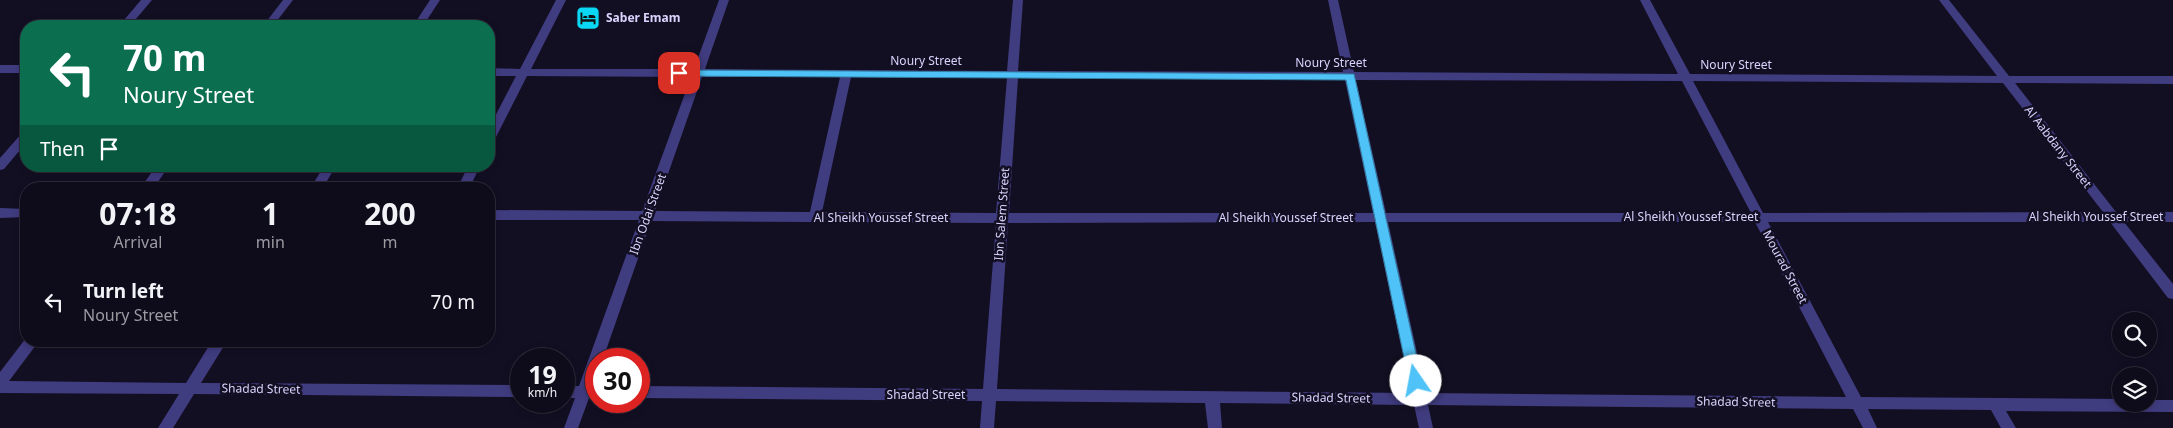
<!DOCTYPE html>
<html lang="en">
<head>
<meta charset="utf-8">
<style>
	body { margin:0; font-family:"Noto Sans",sans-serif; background:#171423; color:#f1f3f6; height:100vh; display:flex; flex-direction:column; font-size:19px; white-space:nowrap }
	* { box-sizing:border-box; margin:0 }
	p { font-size:16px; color:#9b9ba2 }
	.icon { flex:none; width:28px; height:28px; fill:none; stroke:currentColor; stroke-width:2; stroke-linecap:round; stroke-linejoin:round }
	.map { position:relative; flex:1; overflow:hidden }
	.side { position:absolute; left:20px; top:182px; width:475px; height:165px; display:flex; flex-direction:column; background:#0e0b1a; border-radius:20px; box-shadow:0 2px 8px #0003,0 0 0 1px #2e2b39 }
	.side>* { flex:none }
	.hud { position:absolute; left:20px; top:20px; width:475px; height:152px; border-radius:20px; box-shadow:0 2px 8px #0003,0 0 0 1px #2e2b39; background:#0b6e4f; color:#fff; overflow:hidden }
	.fabs { position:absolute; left:2112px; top:312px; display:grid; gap:10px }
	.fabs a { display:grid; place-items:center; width:45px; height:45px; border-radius:50%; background:#0e0b1a; box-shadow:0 2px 8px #0003,0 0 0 1px #2e2b39; font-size:25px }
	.speed { position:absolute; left:510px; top:348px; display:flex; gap:10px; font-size:25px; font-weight:700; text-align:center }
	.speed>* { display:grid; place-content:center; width:65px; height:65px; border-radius:50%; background:#0e0b1a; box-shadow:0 2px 8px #0003,0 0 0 1px #2e2b39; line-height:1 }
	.speed small { font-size:12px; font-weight:400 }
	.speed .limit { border:8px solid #d22; background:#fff; color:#111 }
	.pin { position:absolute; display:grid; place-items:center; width:42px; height:42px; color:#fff; margin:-21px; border-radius:10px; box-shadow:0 2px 8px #0006 }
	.me { position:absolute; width:55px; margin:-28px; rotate:348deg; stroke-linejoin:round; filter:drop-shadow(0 0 4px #0008) }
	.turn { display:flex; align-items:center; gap:18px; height:105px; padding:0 20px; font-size:22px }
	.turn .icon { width:65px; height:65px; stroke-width:2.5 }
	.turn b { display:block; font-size:35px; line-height:42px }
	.then { display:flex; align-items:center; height:48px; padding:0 20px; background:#0003; gap:10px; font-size:19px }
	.eta { display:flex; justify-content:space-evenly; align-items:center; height:85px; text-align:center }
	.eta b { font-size:30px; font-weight:700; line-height:35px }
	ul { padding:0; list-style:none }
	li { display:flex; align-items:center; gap:15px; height:70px; padding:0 20px }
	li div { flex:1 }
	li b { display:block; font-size:19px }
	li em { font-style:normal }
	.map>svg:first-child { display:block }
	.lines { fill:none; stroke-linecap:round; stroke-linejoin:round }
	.minor { fill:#403c80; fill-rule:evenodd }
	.route { fill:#4fc3f7; stroke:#337fa1 }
	.labels { text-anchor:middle; stroke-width:5; stroke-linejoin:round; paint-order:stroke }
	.poi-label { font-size:12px; font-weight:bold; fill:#d9d3fd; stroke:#130f23; text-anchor:start }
	.street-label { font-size:12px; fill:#d9d3fd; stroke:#130f23 }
</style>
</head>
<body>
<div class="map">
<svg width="2173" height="428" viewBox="0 0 2173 428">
	<rect width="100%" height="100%" fill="#130f23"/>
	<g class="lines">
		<path class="minor" d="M 141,0 L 152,0 L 130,26 L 119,26 Z
			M 283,0 L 293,0 L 273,26 L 263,26 Z
			M 430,0 L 440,0 L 423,26 L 413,26 Z
			M 556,0 L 566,0 L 531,69 L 694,69 L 719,0 L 729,0 L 705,69 L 1007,71 L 1013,0 L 1023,0 L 1018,71 L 1343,72 L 1328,0 L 1338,0 L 1354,72 L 1678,74 L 1640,0 L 1650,0 L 1690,74 L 1997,76 L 1939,0 L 1949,0 L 2009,76 L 2173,76 L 2173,84 L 2015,83 L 2116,212 L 2173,212 L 2173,222 L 2124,222 L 2173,284 L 2173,299 L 2168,298 L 2110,222 L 1768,222 L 1861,397 L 2121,399 L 2121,404 L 2149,404 L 2149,400 L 2173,400 L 2173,412 L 2006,411 L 2016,428 L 2001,428 L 1991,410 L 1868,409 L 1877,428 L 1863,428 L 1853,409 L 1428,405 L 1433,428 L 1419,428 L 1414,405 L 1220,403 L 1222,428 L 1208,428 L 1205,403 L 996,401 L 994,428 L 980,428 L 982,401 L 639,398 L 639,386 L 983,389 L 996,223 L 651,221 L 603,359 L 596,359 L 596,377 L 593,386 L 596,386 L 596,398 L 589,398 L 578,428 L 564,428 L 575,398 L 564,398 L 564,386 L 579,386 L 639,220 L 489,220 L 489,210 L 642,211 L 691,77 L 527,76 L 495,139 L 489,143 L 489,128 L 516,76 L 489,76 L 489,68 L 520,69 ZM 702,77 L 840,77 L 810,212 L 655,211 ZM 851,77 L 1007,78 L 996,213 L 822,212 ZM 1018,78 L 1345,80 L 1373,213 L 1009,213 ZM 1356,80 L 1682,81 L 1751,213 L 1386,213 ZM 1693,81 L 2003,83 L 2103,212 L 1763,213 ZM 1375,222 L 1411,393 L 997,389 L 1008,223 ZM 1388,222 L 1755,222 L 1846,397 L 1426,393 Z
			M 0,65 L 26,65 L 26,73 L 0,73 Z
			M 26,132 L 26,143 L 4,169 L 0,170 L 0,158 L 22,133 Z
			M 156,166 L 169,166 L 153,189 L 140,189 Z
			M 324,166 L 336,166 L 322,189 L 310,189 Z
			M 468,166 L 480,166 L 469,189 L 457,189 Z
			M 0,208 L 26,209 L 26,217 L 0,218 Z
			M 26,338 L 26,341 L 39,341 L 9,381 L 186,383 L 212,341 L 227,341 L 201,383 L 521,385 L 521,397 L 194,394 L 173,428 L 158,428 L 179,394 L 0,393 L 0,372 Z"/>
	</g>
	<path class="route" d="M 679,70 L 1354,74 L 1422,381 L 1420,385 L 1416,386 L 1411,385 L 1409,381 L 1346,80 L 675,76 L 674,73 Z"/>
	<defs>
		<g id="hotel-square" transform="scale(1.25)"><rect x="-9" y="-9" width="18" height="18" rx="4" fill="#09d7f3" stroke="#130f23"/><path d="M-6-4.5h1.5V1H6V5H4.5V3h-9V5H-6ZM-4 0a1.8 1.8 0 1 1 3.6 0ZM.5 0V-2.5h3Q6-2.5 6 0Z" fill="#111"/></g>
	</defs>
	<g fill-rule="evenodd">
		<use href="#hotel-square" x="588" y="18"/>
	</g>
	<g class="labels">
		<g class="poi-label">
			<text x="606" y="22">Saber Emam</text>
		</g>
		<g class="street-label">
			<text x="926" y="65">Noury Street</text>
			<text x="1331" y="67">Noury Street</text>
			<text x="1736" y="69">Noury Street</text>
			<text transform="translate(2058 147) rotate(52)" y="4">Al Aabdany Street</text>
			<text transform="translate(648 214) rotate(-70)" y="4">Ibn Odai Street</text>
			<text transform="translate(1002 214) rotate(-86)" y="4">Ibn Salem Street</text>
			<text x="1691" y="221">Al Sheikh Youssef Street</text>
			<text x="2096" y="221">Al Sheikh Youssef Street</text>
			<text x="881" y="222">Al Sheikh Youssef Street</text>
			<text x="1286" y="222">Al Sheikh Youssef Street</text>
			<text transform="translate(1785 267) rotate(62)" y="4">Mourad Street</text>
			<text transform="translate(261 389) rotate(1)" y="4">Shadad Street</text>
			<text x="926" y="399">Shadad Street</text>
			<text transform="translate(1331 398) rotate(1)" y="4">Shadad Street</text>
			<text transform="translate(1736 402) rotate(1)" y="4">Shadad Street</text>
		</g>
	</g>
</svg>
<div class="fabs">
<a><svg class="icon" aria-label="search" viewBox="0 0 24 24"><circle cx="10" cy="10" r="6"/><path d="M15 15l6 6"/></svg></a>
<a><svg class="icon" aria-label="layers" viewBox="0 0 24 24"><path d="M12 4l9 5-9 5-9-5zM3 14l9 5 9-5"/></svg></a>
</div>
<div class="speed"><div>19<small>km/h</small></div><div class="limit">30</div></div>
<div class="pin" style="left:679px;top:73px;background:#d93025"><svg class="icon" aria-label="arrive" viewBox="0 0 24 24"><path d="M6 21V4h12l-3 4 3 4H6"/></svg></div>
<svg class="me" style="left:1416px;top:381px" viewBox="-20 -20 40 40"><circle r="19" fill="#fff"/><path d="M0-13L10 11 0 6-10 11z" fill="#4fc3f7"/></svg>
<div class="hud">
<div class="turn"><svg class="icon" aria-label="left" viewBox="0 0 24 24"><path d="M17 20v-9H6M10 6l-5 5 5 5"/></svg><div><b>70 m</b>Noury Street</div></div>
<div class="then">Then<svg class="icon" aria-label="arrive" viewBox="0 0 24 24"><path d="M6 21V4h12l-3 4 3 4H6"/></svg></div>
</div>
<section class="side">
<div class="eta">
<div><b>07:18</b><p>Arrival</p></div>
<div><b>1</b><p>min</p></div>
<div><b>200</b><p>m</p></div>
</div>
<ul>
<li><svg class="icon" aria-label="left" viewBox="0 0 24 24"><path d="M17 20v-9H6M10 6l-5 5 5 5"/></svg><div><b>Turn left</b><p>Noury Street</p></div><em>70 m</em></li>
</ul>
</section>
</div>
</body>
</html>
